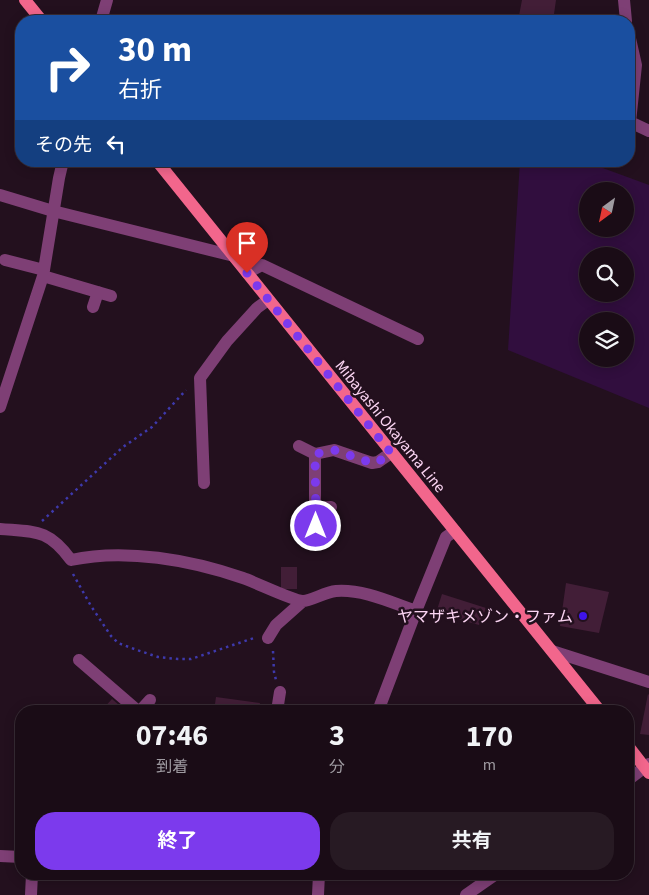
<!DOCTYPE html>
<html lang="ja">
<head>
<meta charset="utf-8">
<style>
	body { margin:0; font-family:"Source Sans 3","Noto Sans JP",sans-serif; background:#271a23; color:#f1f3f6; height:100vh; display:flex; flex-direction:column; font-size:19px; white-space:nowrap }
	* { box-sizing:border-box; margin:0 }
	p { font-size:16px; color:#9f9ba1 }
	.icon { flex:none; width:28px; height:28px; fill:none; stroke:currentColor; stroke-width:2; stroke-linecap:round; stroke-linejoin:round }
	.map { position:relative; flex:1; overflow:hidden }
	.panel { position:absolute; left:15px; top:705px; width:619px; height:175px; display:flex; flex-direction:column; background:#1a0c16; border-radius:20px; box-shadow:0 2px 12px #0003,0 0 0 1px #382c35 }
	.panel>* { flex:none }
	.top-card { position:absolute; left:15px; top:15px; width:620px; height:152px; border-radius:20px; box-shadow:0 2px 12px #0003,0 0 0 1px #382c35; background:#1a4fa0; color:#fff; overflow:hidden }
	.needle { width:32px; rotate:213deg }
	.controls { position:absolute; left:579px; top:182px; display:grid; gap:10px }
	.controls a { display:grid; place-items:center; width:55px; height:55px; border-radius:50%; background:#1a0c16; box-shadow:0 2px 12px #0003,0 0 0 1px #382c35; font-size:25px }
	.pin { position:absolute; display:grid; place-items:center; width:42px; height:42px; color:#fff; margin:-51px -21px; border-radius:50% 50% 50% 0; rotate:-45deg; box-shadow:0 0 5px #0007 }
	.pin .icon { rotate:45deg }
	.me { position:absolute; width:55px; margin:-28px; rotate:0deg; stroke-linejoin:round; filter:drop-shadow(0 0 4px #0008) }
	.turn { display:flex; align-items:center; gap:18px; height:105px; padding:0 20px; font-size:22px }
	.turn .icon { width:65px; height:65px; stroke-width:2.5 }
	.turn b { display:block; font-size:35px; line-height:42px }
	.then { display:flex; align-items:center; height:48px; padding:0 20px; background:#0003; gap:10px; font-size:19px }
	.eta { display:flex; justify-content:space-evenly; align-items:center; height:85px; text-align:center }
	.eta b { font-size:30px; font-weight:700; line-height:35px }
	.cta { display:flex; gap:10px; margin-top:auto; padding:10px 20px }
	.cta a { flex:1; height:58px; border-radius:20px; background:#7c3aed; color:#fff; font-size:20px; font-weight:700; line-height:58px; text-align:center }
	.cta a+a { background:#271a23; color:#f1f3f6 }
	.map>svg:first-child { display:block }
	.water { fill:#310e3e; fill-rule:evenodd }
	.building { fill:#421e37 }
	.lines { fill:none; stroke-linecap:round; stroke-linejoin:round }
	.path { stroke:#3e39ac; stroke-width:2.5; stroke-dasharray:2.5 4; stroke-linecap:butt }
	.minor { stroke:#7e3f75; stroke-width:12 }
	.major { stroke:#f2668c; stroke-width:12 }
	.route { stroke:#7c3aed; stroke-width:9; stroke-dasharray:0 16.2 }
	.poi-dot { fill:#3f14e9; stroke:#23101e; stroke-width:2 }
	.labels { text-anchor:middle; stroke-width:5; stroke-linejoin:round; paint-order:stroke }
	.street-label { font-size:16px; fill:#fbd5f3; stroke:#23101e }
	.poi-label { font-size:16px; fill:#fbd5f3; stroke:#23101e; text-anchor:end }
</style>
</head>
<body>
<div class="map">
<svg width="649" height="895" viewBox="0 0 649 895">
	<rect width="100%" height="100%" fill="#23101e"/>
	<path class="water" d="M 520,161 L 567,161 L 600,167 L 649,185 L 649,408 L 508,350 ZM 588,191 L 625,191 L 625,229 L 588,229 ZM 588,256 L 625,256 L 625,294 L 588,294 ZM 588,321 L 625,321 L 625,359 L 588,359 Z"/>
	<path class="building" d="M 522,0 L 556,0 L 553,21 L 518,21 Z
		M 281,567 L 297,567 L 297,589 L 281,589 Z
		M 566,583 L 609,592 L 599,633 L 560,626 Z
		M 442,594 L 486,608 L 479,625 L 436,613 Z
		M 648,694 L 649,695 L 649,735 L 640,734 Z
		M 216,697 L 260,703 L 258,711 L 214,711 Z
		M 112,699 L 126,711 L 101,711 Z"/>
	<g class="lines">
		<path class="path" d="M 42,521 L 123,447 L 152,427 L 186,390
			M 73,574 L 91,606 L 111,636 L 118,643 L 137,650 L 158,657 L 178,659 L 191,659 L 254,638
			M 273,651 L 274,672 L 276,680
			M 457,874 L 470,876"/>
		<path class="minor" d="M 624,0 L 626,21
			M 101,21 L 107,0
			M 629,34 L 636,65 L 630,122 L 649,131
			M 0,195 L 53,211 L 234,256
			M 5,260 L 44,270
			M 247,273 L 262,265 L 418,339
			M 43,276 L 111,296
			M 93,307 L 98,292
			M 0,407 L 43,276 L 59,178 L 63,161
			M 299,446 L 315,454
			M 204,483 L 200,378 L 227,341 L 257,308 L 268,300
			M 315,508 L 331,507
			M 315,526 L 315,454 L 334,450 L 372,463 L 378,462 L 391,453
			M 0,529 C 36,532 48,529 71,560 C 125,548 191,560 243,578 C 255,582 294,601 303,601 C 311,601 325,592 336,591 C 363,589 390,602 416,611
			M 268,638 L 276,625 L 303,601
			M 552,651 L 649,682
			M 79,660 L 138,711
			M 140,711 L 150,700
			M 277,711 L 280,692
			M 378,711 L 416,611 L 446,537 L 455,531
			M 628,780 L 649,764
			M 0,856 L 21,857
			M 31,895 L 32,874
			M 318,895 L 319,874
			M 466,895 L 496,874"/>
		<path class="major" d="M 25,0 L 42,21
			M 157,161 L 600,711
			M 628,746 L 649,773"/>
	</g>
	<g class="lines">
		<path class="route" d="M 247,273 L 391,453 L 378,462 L 372,463 L 334,450 L 315,454 L 316,526"/>
	</g>
	<circle class="poi-dot" cx="583" cy="616" r="5"/>
	<g class="labels">
		<g class="street-label">
			<text transform="translate(391 426) rotate(51)" y="6">Mibayashi Okayama Line</text>
		</g>
		<g class="poi-label">
			<text x="573" y="622">ヤマザキメゾン・ファム</text>
		</g>
	</g>
</svg>
<div class="controls">
<a><svg class="needle" viewBox="-14 -14 28 28"><path d="M0-13l5 13h-10z" fill="#e53935"/><path d="M0 13l5-13h-10z" fill="#9f9ba1"/></svg></a>
<a><svg class="icon" aria-label="search" viewBox="0 0 24 24"><circle cx="10" cy="10" r="6"/><path d="M15 15l6 6"/></svg></a>
<a><svg class="icon" aria-label="layers" viewBox="0 0 24 24"><path d="M12 4l9 5-9 5-9-5zM3 14l9 5 9-5"/></svg></a>
</div>
<div class="pin" style="left:247px;top:273px;background:#d93025"><svg class="icon" aria-label="arrive" viewBox="0 0 24 24"><path d="M6 21V4h12l-3 4 3 4H6"/></svg></div>
<svg class="me" style="left:316px;top:526px" viewBox="-20 -20 40 40"><circle r="17" fill="#7c3aed" stroke="#fff" stroke-width="3"/><path d="M0-11L8 9 0 5-8 9z" fill="#fff"/></svg>
<div class="top-card">
<div class="turn"><svg class="icon" aria-label="right" viewBox="0 0 24 24"><path d="M7 20v-9h11M14 6l5 5-5 5"/></svg><div><b>30 m</b>右折</div></div>
<div class="then">その先<svg class="icon" aria-label="left" viewBox="0 0 24 24"><path d="M17 20v-9H6M10 6l-5 5 5 5"/></svg></div>
</div>
<section class="panel">
<div class="eta">
<div><b>07:46</b><p>到着</p></div>
<div><b>3</b><p>分</p></div>
<div><b>170</b><p>m</p></div>
</div>
<div class="cta"><a>終了</a><a>共有</a></div>
</section>
</div>
</body>
</html>
